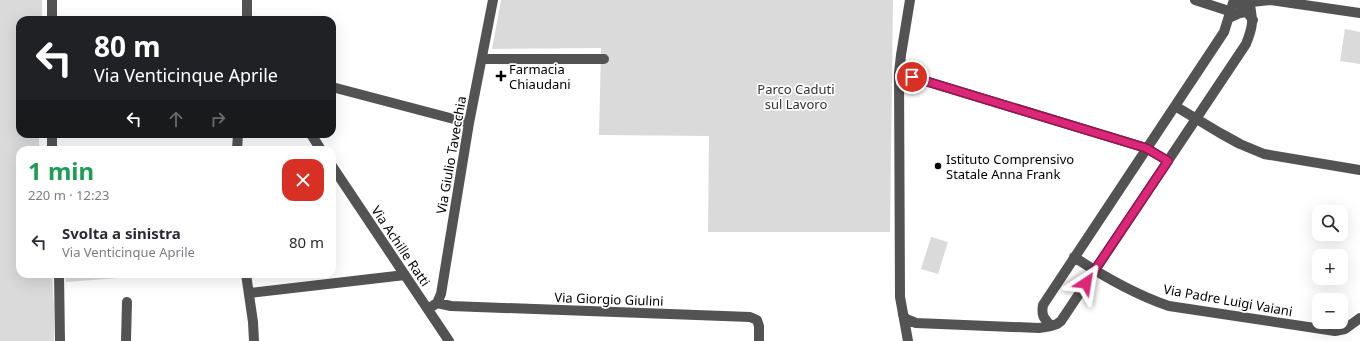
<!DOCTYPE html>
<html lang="it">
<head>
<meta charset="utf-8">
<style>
	body { margin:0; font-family:"Noto Sans",sans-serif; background:#f7f7f7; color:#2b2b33; height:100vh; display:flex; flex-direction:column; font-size:15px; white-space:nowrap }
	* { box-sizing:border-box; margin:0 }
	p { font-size:13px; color:#7c7c81 }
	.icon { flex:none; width:22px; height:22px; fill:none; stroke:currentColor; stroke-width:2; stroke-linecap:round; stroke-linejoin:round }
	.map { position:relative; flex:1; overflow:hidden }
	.drawer { position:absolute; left:16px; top:146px; width:320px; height:132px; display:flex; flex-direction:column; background:#fff; border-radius:12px; box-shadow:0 4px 16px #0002 }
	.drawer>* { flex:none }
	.top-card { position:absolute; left:16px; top:16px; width:320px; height:122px; border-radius:12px; box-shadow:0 4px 16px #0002; background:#202124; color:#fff; overflow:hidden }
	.controls { position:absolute; left:1312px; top:205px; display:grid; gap:8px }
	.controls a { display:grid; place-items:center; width:36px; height:36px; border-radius:8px; background:#fff; box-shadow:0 4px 16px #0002; font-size:20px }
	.pin { position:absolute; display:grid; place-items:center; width:34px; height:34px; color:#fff; margin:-17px; border:2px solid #fff; border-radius:50%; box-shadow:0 1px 4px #0007 }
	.me { position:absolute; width:44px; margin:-22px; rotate:33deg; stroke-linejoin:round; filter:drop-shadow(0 0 3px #0008) }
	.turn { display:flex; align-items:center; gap:14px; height:84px; padding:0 12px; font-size:18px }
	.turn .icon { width:52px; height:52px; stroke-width:2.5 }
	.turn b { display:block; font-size:28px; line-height:34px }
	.lanes { display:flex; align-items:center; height:38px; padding:0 12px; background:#0003; justify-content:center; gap:20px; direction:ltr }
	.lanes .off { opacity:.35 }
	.round { display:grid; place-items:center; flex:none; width:42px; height:42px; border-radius:12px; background:#f7f7f7 }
	.overview { display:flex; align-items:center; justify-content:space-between; height:68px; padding:0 12px }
	h1 { font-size:24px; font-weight:700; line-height:30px; color:#1e9e55 }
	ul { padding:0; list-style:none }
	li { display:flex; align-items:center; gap:12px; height:56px; padding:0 12px }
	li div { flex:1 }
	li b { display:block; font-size:15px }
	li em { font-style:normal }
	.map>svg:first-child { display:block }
	.green { fill:#dadada }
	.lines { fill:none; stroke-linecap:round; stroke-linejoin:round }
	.minor { stroke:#535353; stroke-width:10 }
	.route-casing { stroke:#8e194d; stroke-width:10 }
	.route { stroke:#db2777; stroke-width:7 }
	.poi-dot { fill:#000; stroke:#fff; stroke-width:1.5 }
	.labels { text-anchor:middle; stroke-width:3.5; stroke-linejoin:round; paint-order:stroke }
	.poi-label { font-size:13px; fill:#000; stroke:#fff; text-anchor:start }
	.park-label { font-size:13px; fill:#313131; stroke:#fff }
	.street-label { font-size:13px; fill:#000; stroke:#fff }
</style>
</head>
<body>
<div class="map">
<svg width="1360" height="341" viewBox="0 0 1360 341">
	<rect width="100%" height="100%" fill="#fff"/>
	<path class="green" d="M 0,0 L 42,0 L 42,20 L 20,20 L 20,134 L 39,134 L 39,150 L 20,150 L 20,274 L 52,274 L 54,307 L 54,341 L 0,341 Z
		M 501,0 L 893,0 L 890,232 L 708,232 L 709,136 L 599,135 L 601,48 L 492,49 Z
		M 1345,29 L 1360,32 L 1360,64 L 1340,61 Z
		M 931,237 L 948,242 L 938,274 L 921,269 Z
		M 65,274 L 171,274 L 66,282 Z"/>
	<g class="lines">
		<path class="minor" d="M 247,0 L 247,20
			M 1195,0 L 1232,12
			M 1234,0 L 1224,32 L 1043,305 C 1041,316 1044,318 1051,326 L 1057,324 L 1061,321 L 1246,44 C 1254,24 1253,21 1249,0
			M 1233,4 L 1270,0 L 1360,13
			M 1229,18 L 1240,13 L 1247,12 L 1253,20
			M 52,20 L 52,0
			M 482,59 L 604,59
			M 899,73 L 1146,148 L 1168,161
			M 332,87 L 469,123
			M 1175,106 L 1220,133 L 1240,144 L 1264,154 L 1360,170
			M 52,134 L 52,150
			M 311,134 L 321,150
			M 237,150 L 238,134
			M 332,166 L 449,341
			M 1074,257 C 1103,276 1136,295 1169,306 L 1335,331 L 1345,329 L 1360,318
			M 59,274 L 60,341
			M 246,274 L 253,322 L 254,341
			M 249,293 L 405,275
			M 437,303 L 451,306 L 750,317 L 757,320 L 759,326 L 759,341
			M 428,309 L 437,303 L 441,294 L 469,123 L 493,0
			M 903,315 L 906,319 L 916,323 L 1039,328 L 1051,326
			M 126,341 L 127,302
			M 908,341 L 900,297 L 899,73 L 901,55 L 910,0"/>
	</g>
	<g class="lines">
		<g class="route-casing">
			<path id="route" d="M 912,77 L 1146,148 L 1168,161 L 1086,283"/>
		</g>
		<use href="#route" class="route"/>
	</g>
	<g class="poi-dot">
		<path d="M499 70h4v4h4v4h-4v4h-4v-4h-4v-4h4z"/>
		<circle cx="938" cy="166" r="4"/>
	</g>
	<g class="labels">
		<g class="poi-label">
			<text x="509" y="74">Farmacia<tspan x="509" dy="15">Chiaudani</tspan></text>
			<text x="946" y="164">Istituto Comprensivo<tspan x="946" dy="15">Statale Anna Frank</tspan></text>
		</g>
		<g class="park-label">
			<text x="796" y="94">Parco Caduti<tspan x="796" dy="15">sul Lavoro</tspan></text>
		</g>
		<g class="street-label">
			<text transform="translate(451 155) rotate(-80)" y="5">Via Giulio Tavecchia</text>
			<text transform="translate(401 246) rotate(56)" y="5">Via Achille Ratti</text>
			<text transform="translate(609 299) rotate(2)" y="5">Via Giorgio Giulini</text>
			<text transform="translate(1228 300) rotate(10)" y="5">Via Padre Luigi Vaiani</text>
		</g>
	</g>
</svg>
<div class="controls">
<a><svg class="icon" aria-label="search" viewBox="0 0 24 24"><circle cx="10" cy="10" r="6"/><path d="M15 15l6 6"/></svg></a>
<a>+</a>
<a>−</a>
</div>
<div class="pin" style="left:912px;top:77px;background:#d93025"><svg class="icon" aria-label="arrive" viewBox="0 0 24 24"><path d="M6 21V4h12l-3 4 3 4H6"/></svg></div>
<svg class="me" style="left:1086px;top:283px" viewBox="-20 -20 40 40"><path d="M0-17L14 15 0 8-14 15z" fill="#db2777" stroke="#fff" stroke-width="4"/></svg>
<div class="top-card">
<div class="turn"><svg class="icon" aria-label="left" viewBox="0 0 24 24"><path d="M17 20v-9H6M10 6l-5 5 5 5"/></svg><div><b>80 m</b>Via Venticinque Aprile</div></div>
<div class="lanes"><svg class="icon" aria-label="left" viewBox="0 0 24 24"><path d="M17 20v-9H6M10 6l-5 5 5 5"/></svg><svg class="icon off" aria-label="ahead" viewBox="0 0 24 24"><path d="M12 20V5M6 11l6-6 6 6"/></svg><svg class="icon off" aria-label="right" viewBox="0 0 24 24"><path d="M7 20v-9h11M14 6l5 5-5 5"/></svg></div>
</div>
<section class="drawer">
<div class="overview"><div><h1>1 min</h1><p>220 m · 12:23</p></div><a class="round" style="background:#d93025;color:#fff"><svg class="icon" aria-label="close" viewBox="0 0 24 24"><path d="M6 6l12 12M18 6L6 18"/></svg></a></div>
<ul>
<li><svg class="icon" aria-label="left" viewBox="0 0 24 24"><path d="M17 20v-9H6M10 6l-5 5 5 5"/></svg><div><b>Svolta a sinistra</b><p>Via Venticinque Aprile</p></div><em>80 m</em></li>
</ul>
</section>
</div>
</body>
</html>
